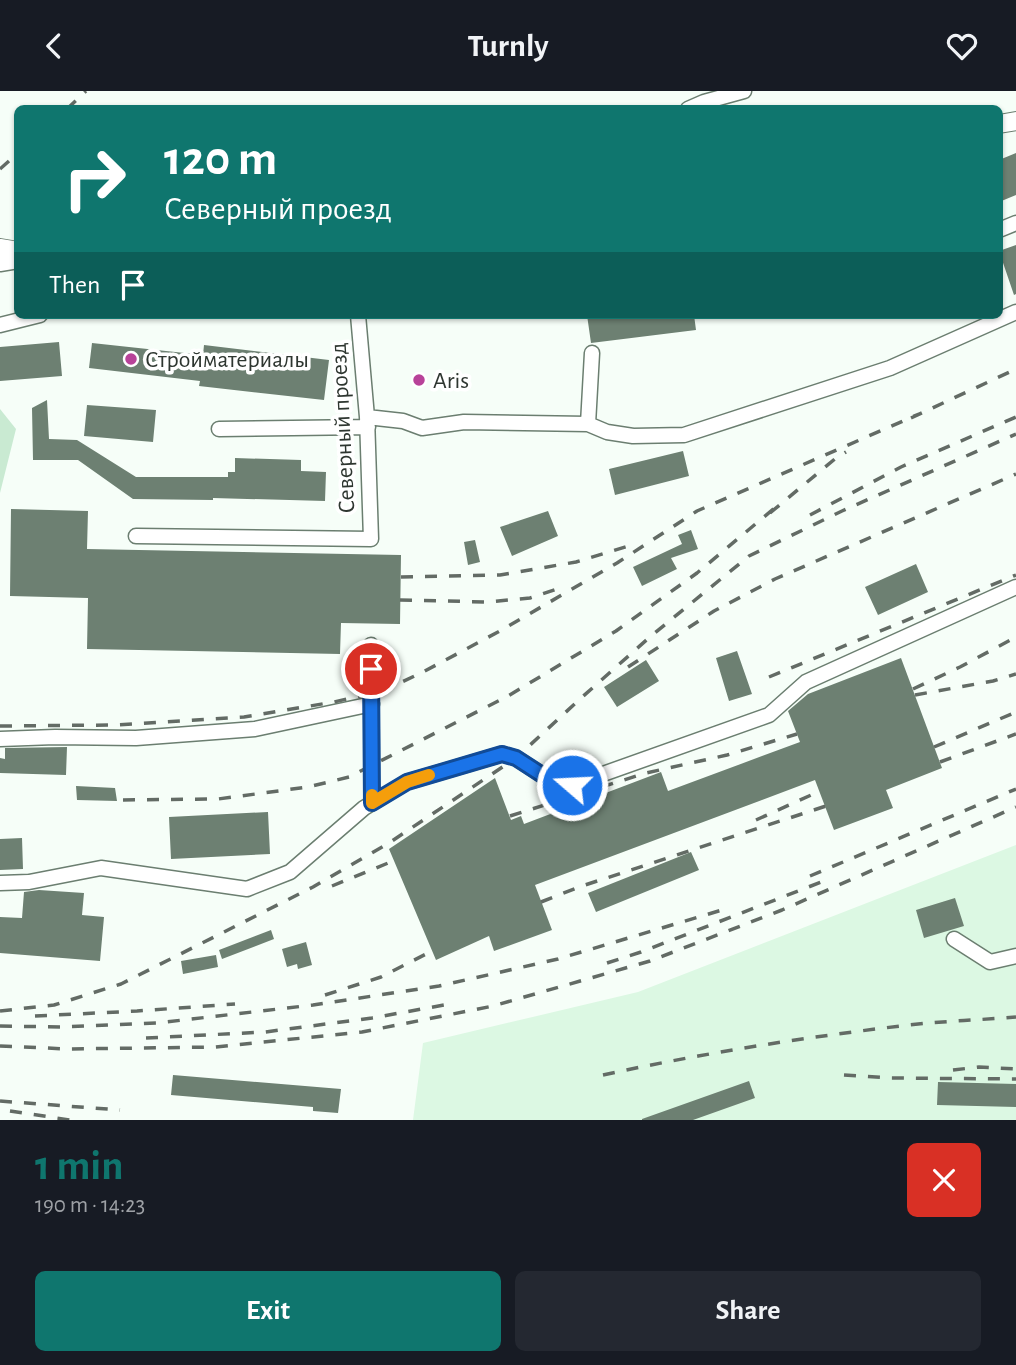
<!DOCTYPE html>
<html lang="en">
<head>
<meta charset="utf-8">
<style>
	body { margin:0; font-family:"Alegreya Sans",sans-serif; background:#242831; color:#f1f3f6; height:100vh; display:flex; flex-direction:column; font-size:26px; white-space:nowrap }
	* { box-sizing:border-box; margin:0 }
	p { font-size:23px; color:#9ea1a6 }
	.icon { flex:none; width:38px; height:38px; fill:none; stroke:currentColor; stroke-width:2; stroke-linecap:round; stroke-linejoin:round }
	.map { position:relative; height:1029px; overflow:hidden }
	.side { display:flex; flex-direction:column; background:#171b24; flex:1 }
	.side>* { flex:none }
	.top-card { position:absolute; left:14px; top:14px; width:989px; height:214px; border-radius:10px; box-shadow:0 2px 5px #0004; background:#0f766e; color:#fff; overflow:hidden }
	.pin { position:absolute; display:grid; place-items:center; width:60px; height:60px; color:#fff; margin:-30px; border:4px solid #fff; border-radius:50%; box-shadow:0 2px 7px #0007 }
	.me { position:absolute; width:77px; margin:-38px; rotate:289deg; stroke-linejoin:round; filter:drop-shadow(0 0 5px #0008) }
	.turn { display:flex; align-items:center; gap:24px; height:147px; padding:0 35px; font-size:32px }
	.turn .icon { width:91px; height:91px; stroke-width:2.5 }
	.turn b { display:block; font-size:49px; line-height:60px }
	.then { display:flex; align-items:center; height:66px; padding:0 35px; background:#0003; gap:14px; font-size:26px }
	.round { display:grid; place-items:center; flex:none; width:74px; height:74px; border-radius:10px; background:#242831 }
	.headline { display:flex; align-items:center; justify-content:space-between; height:119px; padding:0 35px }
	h1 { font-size:42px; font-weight:700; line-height:52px; color:#0f766e }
	.primary-button { display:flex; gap:14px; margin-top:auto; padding:14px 35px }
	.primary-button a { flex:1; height:80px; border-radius:10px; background:#0f766e; color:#fff; font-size:28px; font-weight:700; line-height:80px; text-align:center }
	.primary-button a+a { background:#242831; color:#f1f3f6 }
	header { display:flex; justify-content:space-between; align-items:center; height:91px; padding:0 35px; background:#171b24; font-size:32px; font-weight:700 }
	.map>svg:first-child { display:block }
	.built { fill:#dcf8e3 }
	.green { fill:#c9ead2 }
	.building { fill:#6d8072 }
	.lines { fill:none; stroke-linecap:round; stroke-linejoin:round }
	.minor-casing { stroke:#6b7e70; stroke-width:17 }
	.major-casing { stroke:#6b7e70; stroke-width:20 }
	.minor { stroke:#fff; stroke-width:14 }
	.major { stroke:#fff; stroke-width:18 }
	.rail { stroke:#636b65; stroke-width:3.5; stroke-dasharray:12 12; stroke-linecap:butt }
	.route-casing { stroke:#114b97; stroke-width:18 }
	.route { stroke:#1a73e8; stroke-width:12 }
	.slow { stroke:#f59e0b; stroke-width:12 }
	.poi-dot { fill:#b84299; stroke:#fff; stroke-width:2.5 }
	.labels { text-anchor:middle; stroke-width:7; stroke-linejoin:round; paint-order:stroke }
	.poi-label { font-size:24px; fill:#2e3630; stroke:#fff; text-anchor:start }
	.street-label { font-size:24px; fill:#2e3630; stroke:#fff }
</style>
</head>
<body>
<header><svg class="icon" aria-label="back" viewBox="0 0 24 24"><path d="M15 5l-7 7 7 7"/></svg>Turnly<svg class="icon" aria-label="heart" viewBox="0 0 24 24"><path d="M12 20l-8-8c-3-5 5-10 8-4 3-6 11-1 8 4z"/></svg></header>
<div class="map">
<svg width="1016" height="1029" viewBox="0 0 1016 1029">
	<rect width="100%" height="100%" fill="#f6fef8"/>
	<path class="built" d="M 1016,754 L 1016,1029 L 413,1029 L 423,952 L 638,901 Z"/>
	<path class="green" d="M 0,318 L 16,338 L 0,402 Z"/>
	<path class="building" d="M 1016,62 L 1016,104 L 999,111 L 999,69 Z
		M 1016,154 L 1016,203 L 1014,204 L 999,160 Z
		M 587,224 L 694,224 L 696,239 L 591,252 Z
		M 59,251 L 62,285 L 0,290 L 0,256 Z
		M 92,252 L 203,264 L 204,254 L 329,269 L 324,309 L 199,295 L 200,290 L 89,277 Z
		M 47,309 L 49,348 L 77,349 L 136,386 L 228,386 L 228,381 L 235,381 L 235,367 L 301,369 L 301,380 L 326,381 L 325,410 L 213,407 L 213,409 L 133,408 L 78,369 L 33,369 L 32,317 Z
		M 87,314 L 156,319 L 153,351 L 84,345 Z
		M 683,360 L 689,385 L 615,404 L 609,378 Z
		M 11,418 L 88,420 L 87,458 L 401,464 L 400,533 L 341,532 L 340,563 L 87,558 L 88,507 L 10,505 Z
		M 548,420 L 558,445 L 512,465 L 500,436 Z
		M 691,439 L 698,458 L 671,467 L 677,478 L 642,495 L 633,476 L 682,453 L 678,444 Z
		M 475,449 L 480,471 L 468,474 L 464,451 Z
		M 916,473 L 928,501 L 878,524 L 865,496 Z
		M 737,560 L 752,603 L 729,610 L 716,567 Z
		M 901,567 L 942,677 L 886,699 L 893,717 L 834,739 L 815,689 L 535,794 L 552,839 L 494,860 L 489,845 L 436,869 L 389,758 L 495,687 L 511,729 L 521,725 L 524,733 L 661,681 L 668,700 L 800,651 L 788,620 L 808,603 Z
		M 646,569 L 659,590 L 617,616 L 604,596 Z
		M 67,656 L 66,684 L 0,682 L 0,667 L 5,668 L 5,657 Z
		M 76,695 L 115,697 L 117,710 L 77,709 Z
		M 268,721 L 270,763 L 171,768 L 169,726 Z
		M 22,747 L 23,778 L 0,779 L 0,748 Z
		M 691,761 L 699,779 L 596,821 L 588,802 Z
		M 39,799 L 84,802 L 82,824 L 104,826 L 100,870 L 0,862 L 0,826 L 22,827 L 24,801 Z
		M 955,807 L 964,835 L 924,847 L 916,819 Z
		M 271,839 L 274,848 L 222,868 L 219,859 Z
		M 306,851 L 312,874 L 298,878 L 297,873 L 287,876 L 282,858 Z
		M 216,864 L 218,876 L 183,883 L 181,870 Z
		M 173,984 L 341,998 L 338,1022 L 313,1020 L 313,1016 L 171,1004 Z
		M 749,990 L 755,1007 L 693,1029 L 642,1029 L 642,1028 Z
		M 938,991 L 1016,993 L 1016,1016 L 937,1014 Z"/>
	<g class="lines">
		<g class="minor-casing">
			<path id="minor" d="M 688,18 L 704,11 L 744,0
				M 999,139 L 1016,132
				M 0,173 L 18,170
				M 0,234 L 40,224
				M 367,326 L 403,330 L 422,337 L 464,331 L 588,333 L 592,262
				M 588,333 L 607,341 L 633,345 L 684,344 L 890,277 L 1016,221
				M 219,338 L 368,336
				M 136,445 L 371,448 L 367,326 L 358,224
				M 371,554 L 372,712
				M 0,648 L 55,646 L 136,647 L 255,638 L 372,613
				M 0,792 L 29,791 L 101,777 L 247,798 L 290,781 L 364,717 L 407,691 L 502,663 L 516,667 L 553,691 L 572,694 L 769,624 L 806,591 L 1016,496
				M 954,848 L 990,871 L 1016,865"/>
		</g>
		<g class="major-casing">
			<path id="major" d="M 999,33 L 1016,30
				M 0,157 L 18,160"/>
		</g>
		<use href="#minor" class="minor"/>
		<use href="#major" class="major"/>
		<path class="rail" d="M 67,18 L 86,0
			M 0,78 L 18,62
			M 911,327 L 1016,278
			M 770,422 L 836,367 L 846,361
			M 810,424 L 901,376 L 1016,326
			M 401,486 L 500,484 L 576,471 L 635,453
			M 400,509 L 488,511 L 530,507 L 563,496
			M 628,576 L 714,520 L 775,488 L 1016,383
			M 769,586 L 1016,484
			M 913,598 L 960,576 L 1016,546
			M 915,604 L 993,590 L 1016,583
			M 0,635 L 114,634 L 244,626 L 334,611 L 385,599 L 423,581 L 498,541 L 617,472 L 697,420 L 919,323
			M 934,656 L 1016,621
			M 940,671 L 1016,643
			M 123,709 L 218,708 L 308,696 L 349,686 L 508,605 L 616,540 L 697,482 L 777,415
			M 510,725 L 646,682 L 727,664 L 797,643
			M 756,729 L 820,700
			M 810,785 L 1016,698
			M 332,795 L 393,770
			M 541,811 L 579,796 L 826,715
			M 607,872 L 641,861 L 829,788
			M 325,904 L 381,886 L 432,860
			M 0,920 L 54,914 L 121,893 L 313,796 L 389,752 L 516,667 L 580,608 L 651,545 L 749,465 L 842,420 L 1016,343
			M 35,925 L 137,920 L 235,913
			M 0,935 L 61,936 L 157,932 L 313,914 L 439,895 L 558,868 L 722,819
			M 146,947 L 265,941 L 372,927 L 455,912
			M 0,955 L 68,958 L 215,956 L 362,941 L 493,915 L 650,870 L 782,819 L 1016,716
			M 953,979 L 979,976 L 1016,978
			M 603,984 C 704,962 806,946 909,934 C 945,930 980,929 1016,926
			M 844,984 L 890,987 L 1016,988
			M 0,1010 L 120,1019
			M 10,1020 L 70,1029"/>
	</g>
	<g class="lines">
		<g class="route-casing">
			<path id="route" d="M 371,578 L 372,712 L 407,691 L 502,663 L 516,667 L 553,691 L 572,694"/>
		</g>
		<use href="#route" class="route"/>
		<path class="slow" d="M 372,704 L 372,712 L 407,691 L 429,684"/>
	</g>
	<g class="poi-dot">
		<circle cx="131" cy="268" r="7"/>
		<circle cx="419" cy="289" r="7"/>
	</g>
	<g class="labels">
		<g class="poi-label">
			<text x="145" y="276">Стройматериалы</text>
			<text x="433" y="297">Aris</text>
		</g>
		<g class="street-label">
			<text transform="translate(342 337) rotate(-93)" y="8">Северный проезд</text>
		</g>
	</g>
</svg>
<div class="pin" style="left:371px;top:578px;background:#d93025"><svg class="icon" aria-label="arrive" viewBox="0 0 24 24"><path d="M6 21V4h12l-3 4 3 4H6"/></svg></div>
<svg class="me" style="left:572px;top:694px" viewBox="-20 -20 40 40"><circle r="17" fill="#1a73e8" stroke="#fff" stroke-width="3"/><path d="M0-11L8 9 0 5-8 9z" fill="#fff"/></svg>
<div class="top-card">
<div class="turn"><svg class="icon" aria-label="right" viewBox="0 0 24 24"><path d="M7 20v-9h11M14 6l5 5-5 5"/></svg><div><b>120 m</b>Северный проезд</div></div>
<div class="then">Then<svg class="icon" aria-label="arrive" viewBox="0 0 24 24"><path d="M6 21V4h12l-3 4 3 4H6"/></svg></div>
</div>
</div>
<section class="side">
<div class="headline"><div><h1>1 min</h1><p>190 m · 14:23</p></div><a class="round" style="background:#d93025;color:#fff"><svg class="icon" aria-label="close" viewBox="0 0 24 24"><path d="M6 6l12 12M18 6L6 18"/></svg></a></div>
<div class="primary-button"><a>Exit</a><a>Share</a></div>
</section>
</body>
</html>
